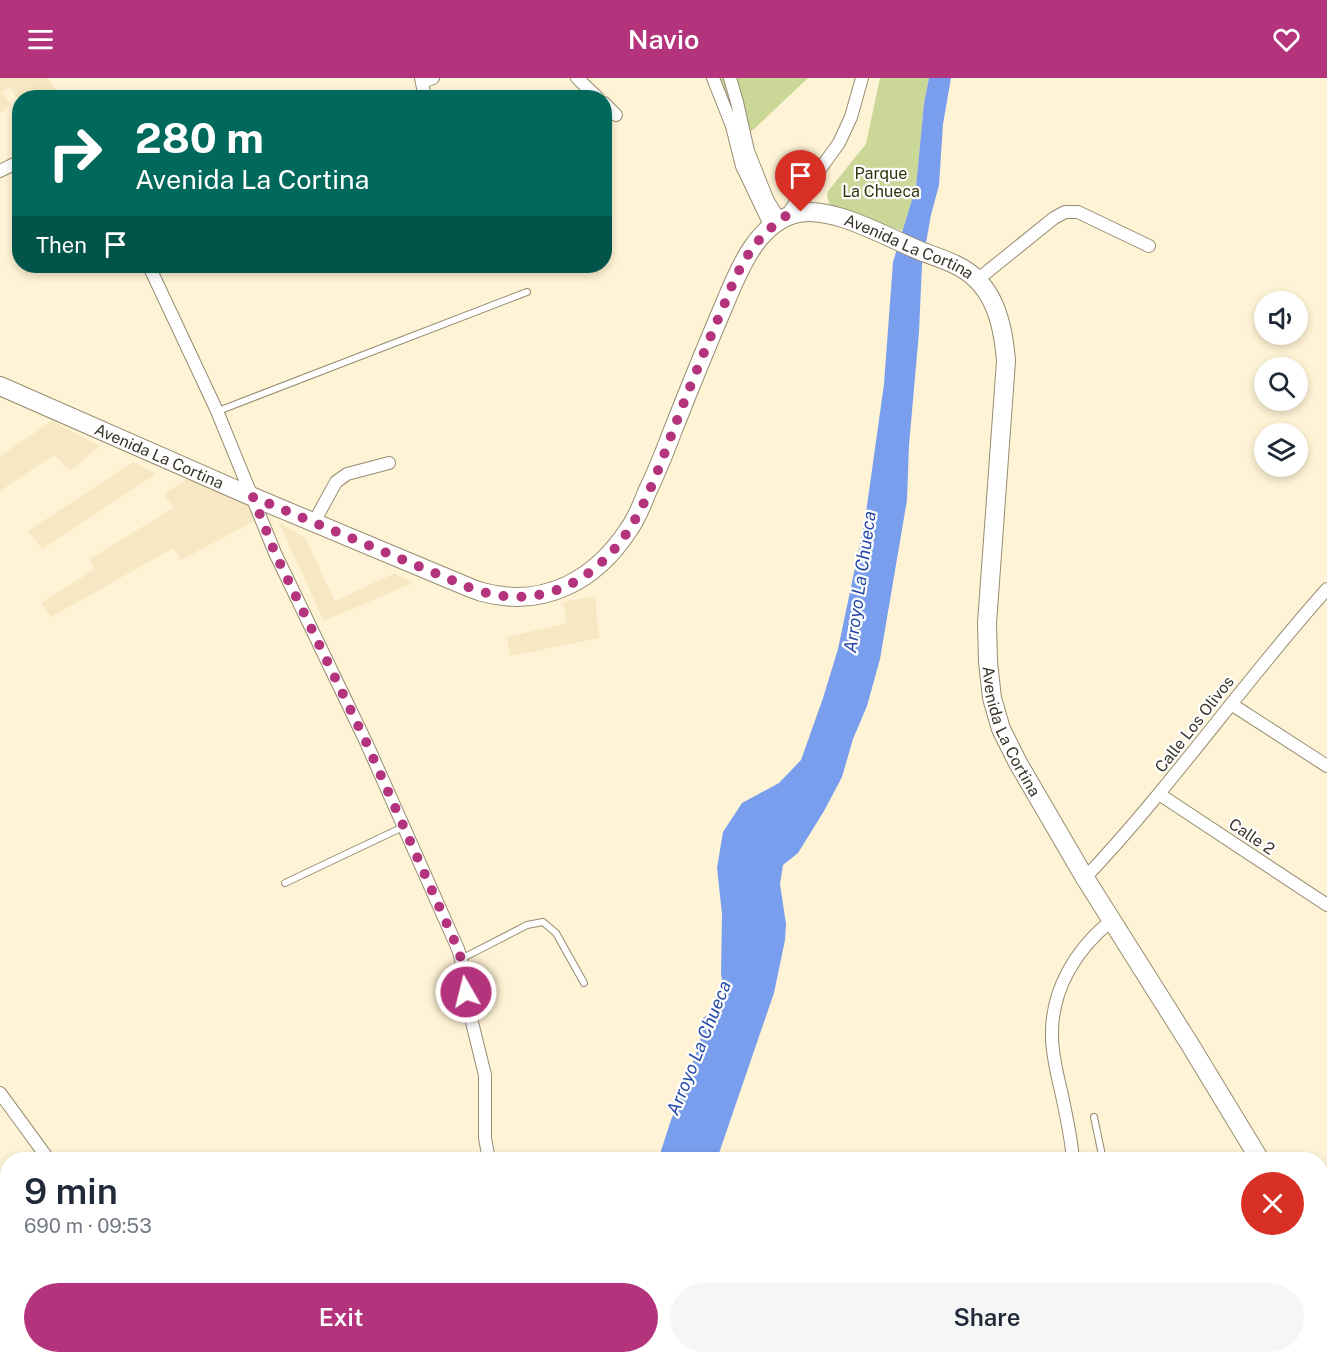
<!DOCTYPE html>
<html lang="en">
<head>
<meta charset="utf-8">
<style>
	body { margin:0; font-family:"Public Sans",sans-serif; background:#f6f6f7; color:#1f2937; height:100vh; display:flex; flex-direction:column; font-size:22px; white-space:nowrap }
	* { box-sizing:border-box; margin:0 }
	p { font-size:20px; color:#747a83 }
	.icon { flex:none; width:33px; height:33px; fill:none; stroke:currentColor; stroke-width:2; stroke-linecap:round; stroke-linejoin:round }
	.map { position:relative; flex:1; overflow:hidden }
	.drawer { position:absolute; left:0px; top:1074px; width:1328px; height:212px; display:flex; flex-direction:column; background:#fff; border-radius:24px 24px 0 0; box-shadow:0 3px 9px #0003 }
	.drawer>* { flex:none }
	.guide { position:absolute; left:12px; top:12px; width:600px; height:183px; border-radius:24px; box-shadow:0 3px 9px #0003; background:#00695c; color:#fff; overflow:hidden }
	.controls { position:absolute; left:1254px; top:213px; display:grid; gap:12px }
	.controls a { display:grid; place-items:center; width:54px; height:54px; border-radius:50%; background:#fff; box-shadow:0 3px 9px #0003; font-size:30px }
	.pin { position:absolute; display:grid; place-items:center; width:51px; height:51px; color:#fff; margin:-62px -26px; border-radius:50% 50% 50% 0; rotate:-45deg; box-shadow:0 0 6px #0007 }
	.pin .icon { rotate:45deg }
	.me { position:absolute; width:66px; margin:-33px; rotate:352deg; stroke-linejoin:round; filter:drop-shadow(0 0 4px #0008) }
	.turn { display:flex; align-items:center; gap:21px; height:126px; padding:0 24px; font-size:27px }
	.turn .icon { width:78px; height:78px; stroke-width:2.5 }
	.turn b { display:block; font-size:42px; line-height:51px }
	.then { display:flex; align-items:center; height:57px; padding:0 24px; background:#0003; gap:12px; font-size:22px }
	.round { display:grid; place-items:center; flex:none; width:63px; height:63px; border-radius:32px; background:#f6f6f7 }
	.headline { display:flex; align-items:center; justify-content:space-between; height:102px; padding:0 24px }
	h1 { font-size:36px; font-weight:600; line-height:45px }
	.button { display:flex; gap:12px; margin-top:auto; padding:12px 24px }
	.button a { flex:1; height:69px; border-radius:36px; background:#b4337d; color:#fff; font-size:24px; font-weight:600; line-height:69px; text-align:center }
	.button a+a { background:#f6f6f7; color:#1f2937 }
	header { display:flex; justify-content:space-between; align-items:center; height:78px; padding:0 24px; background:#b4337d; color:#fff; font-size:27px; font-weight:600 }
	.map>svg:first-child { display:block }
	.built { fill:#f7e8c3 }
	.green { fill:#cad796 }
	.water { fill:#799eed }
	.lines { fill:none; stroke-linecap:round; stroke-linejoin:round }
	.service-casing { stroke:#978c71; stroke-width:8 }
	.minor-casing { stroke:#978c71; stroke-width:14 }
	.secondary-casing { stroke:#978c71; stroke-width:20 }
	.service { stroke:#fff; stroke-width:6 }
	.minor { stroke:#fff; stroke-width:12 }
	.secondary { stroke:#fff; stroke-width:18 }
	.route { stroke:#b4337d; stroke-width:10; stroke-dasharray:0 18 }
	.labels { text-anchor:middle; stroke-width:4.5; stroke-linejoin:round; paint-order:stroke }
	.park-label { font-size:16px; fill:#2e340b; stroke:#fff }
	.street-label { font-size:16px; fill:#3a352a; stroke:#fff }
	.water-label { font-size:18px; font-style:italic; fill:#264aa6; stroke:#fff }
</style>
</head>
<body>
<header><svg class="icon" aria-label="menu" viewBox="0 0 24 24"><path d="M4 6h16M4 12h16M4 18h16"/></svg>Navio<svg class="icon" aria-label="heart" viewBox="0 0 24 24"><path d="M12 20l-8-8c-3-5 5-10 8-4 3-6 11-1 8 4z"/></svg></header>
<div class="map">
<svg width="1327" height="1285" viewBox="0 0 1327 1285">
	<rect width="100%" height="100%" fill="#fff3d5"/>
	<path class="built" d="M 0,0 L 48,0 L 58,15 L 50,19 L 20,20 L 19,23 L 10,9 L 2,14 L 11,27 L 0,35 Z
		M 52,343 L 100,368 L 70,393 L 54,377 L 0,413 L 0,378 Z
		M 133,384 L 156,396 L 42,471 L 28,453 Z
		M 188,400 L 253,426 L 260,440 L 181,482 L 173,470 L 51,539 L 41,525 L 95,491 L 90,481 L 173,430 L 164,416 Z
		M 278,443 L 305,460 L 335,523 L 395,495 L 413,505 L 324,543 Z
		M 595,518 L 599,560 L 510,578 L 507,559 L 567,545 L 563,524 Z"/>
	<path class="green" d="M 713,0 L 808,0 L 735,69 Z
		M 880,0 L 929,0 L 924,25 L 916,109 L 903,153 L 830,128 L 827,118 L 828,113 L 866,66 Z"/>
	<path class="water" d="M 929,0 L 951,0 L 943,46 L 939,107 L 931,137 L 922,187 L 919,254 L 909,367 L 907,422 L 880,581 L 867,628 L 853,661 L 842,699 L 824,733 L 798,775 L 783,787 L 780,806 L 786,846 L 785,862 L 774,915 L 717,1081 L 658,1082 L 671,1042 L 681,1017 L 700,964 L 703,940 L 718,931 L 724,912 L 721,896 L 722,836 L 717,790 L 723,754 L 742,725 L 779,705 L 801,682 L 823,620 L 838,571 L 865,442 L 884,306 L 893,184 L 916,109 L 924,25 Z
		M 595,1278 L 649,1278 L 647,1285 L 593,1285 Z"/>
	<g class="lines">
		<g class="service-casing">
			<path id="service" d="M 152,193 L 163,188
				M 218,333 L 527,214
				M 285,805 L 403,749
				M 461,881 L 527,847 L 543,844 L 556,855 L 584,905
				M 1094,1039 L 1103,1082
				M 1320,1164 L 1327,1160
				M 949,1285 L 950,1278"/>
		</g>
		<g class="minor-casing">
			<path id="minor" d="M 421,0 L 425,20
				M 577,0 L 598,20
				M 713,0 L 732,48 L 742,88 L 771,149
				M 730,0 L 737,24 L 748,73 L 768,123 L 780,142
				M 422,4 L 433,0
				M 604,25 L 616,37
				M 0,93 L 20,83
				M 786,138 L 839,65 L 851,39 L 862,0
				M 149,188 L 217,333 L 275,475 L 366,664 L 458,871 L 461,881 L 468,928 L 485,997 L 485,1060 L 489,1082
				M 977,202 L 1054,140 L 1065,134 L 1078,134 L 1149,168
				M 314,444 L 336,404 L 347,396 L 389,385
				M 1231,626 L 1327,688
				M 1159,716 L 1327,827
				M 1085,800 C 1171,709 1243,605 1327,511
				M 0,1015 L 49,1082
				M 1073,1082 C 1071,1058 1066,1036 1061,1013 C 1057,995 1052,977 1052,958 C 1051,912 1076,871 1111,843
				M 176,1278 L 180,1285
				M 1053,1285 L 1060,1278"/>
		</g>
		<g class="secondary-casing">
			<g id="secondary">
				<path id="s1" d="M 0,308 L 253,419 L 461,506 C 468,509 475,512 482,514 C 544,531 596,502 629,451 C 637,440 642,427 647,414 C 657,394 665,373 673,352 C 690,309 707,267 725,225 C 739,191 758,143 799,135 C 834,128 890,161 923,174 C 934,178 946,182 956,187 C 994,205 1003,245 1006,283 L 987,545 L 988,584 L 992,620 L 1001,651 L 1018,685 L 1085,800 L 1189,965 L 1260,1082"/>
				<path d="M 1320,1182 L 1327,1194"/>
			</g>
		</g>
		<use href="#service" class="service"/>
		<use href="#minor" class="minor"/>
		<use href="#secondary" class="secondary"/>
	</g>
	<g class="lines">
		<path class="route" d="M 466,914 L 461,881 L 458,871 L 366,664 L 275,475 L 253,419 L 461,506 C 468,509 475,512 483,514 C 544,531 597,502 630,450 C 648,422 662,382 674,350 C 689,311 705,271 722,232 C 734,202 745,173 770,151 C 774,147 779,142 784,139 C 789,136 796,135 801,134"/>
	</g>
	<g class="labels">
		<g class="park-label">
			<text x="881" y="101">Parque<tspan x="881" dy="18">La Chueca</tspan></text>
		</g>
		<g class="street-label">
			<text dy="6" stroke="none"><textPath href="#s1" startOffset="1180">Avenida La Cortina</textPath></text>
			<text dy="6" stroke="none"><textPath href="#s1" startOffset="174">Avenida La Cortina</textPath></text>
			<text transform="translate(1194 646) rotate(-52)" y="6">Calle Los Olivos</text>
			<text dy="6" stroke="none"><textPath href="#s1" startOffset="1720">Avenida La Cortina</textPath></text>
			<text transform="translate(1252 758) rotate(34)" y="6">Calle 2</text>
		</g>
		<g class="water-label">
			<text transform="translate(860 504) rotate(-82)" y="6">Arroyo La Chueca</text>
			<text transform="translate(699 970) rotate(-68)" y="6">Arroyo La Chueca</text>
		</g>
	</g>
</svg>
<div class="controls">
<a><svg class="icon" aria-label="sound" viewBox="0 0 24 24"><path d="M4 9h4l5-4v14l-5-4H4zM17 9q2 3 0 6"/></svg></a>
<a><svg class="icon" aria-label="search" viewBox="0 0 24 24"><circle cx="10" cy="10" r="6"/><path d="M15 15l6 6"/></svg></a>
<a><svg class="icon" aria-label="layers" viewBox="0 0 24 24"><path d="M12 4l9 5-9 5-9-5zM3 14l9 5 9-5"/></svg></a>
</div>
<div class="pin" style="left:801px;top:134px;background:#d93025"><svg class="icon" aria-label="arrive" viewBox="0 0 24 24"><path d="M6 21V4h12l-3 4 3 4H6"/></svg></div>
<svg class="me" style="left:466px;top:914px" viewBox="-20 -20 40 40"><circle r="17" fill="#b4337d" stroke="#fff" stroke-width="3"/><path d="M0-11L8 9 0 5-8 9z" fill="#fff"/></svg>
<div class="guide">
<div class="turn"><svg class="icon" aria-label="right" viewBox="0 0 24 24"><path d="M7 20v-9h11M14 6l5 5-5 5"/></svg><div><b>280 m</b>Avenida La Cortina</div></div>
<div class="then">Then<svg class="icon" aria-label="arrive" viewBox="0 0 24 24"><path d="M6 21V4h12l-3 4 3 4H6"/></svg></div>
</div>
<section class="drawer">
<div class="headline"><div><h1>9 min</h1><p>690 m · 09:53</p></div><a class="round" style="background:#d93025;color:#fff"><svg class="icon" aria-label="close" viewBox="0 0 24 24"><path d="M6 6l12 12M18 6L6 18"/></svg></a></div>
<div class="button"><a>Exit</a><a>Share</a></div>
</section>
</div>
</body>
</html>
